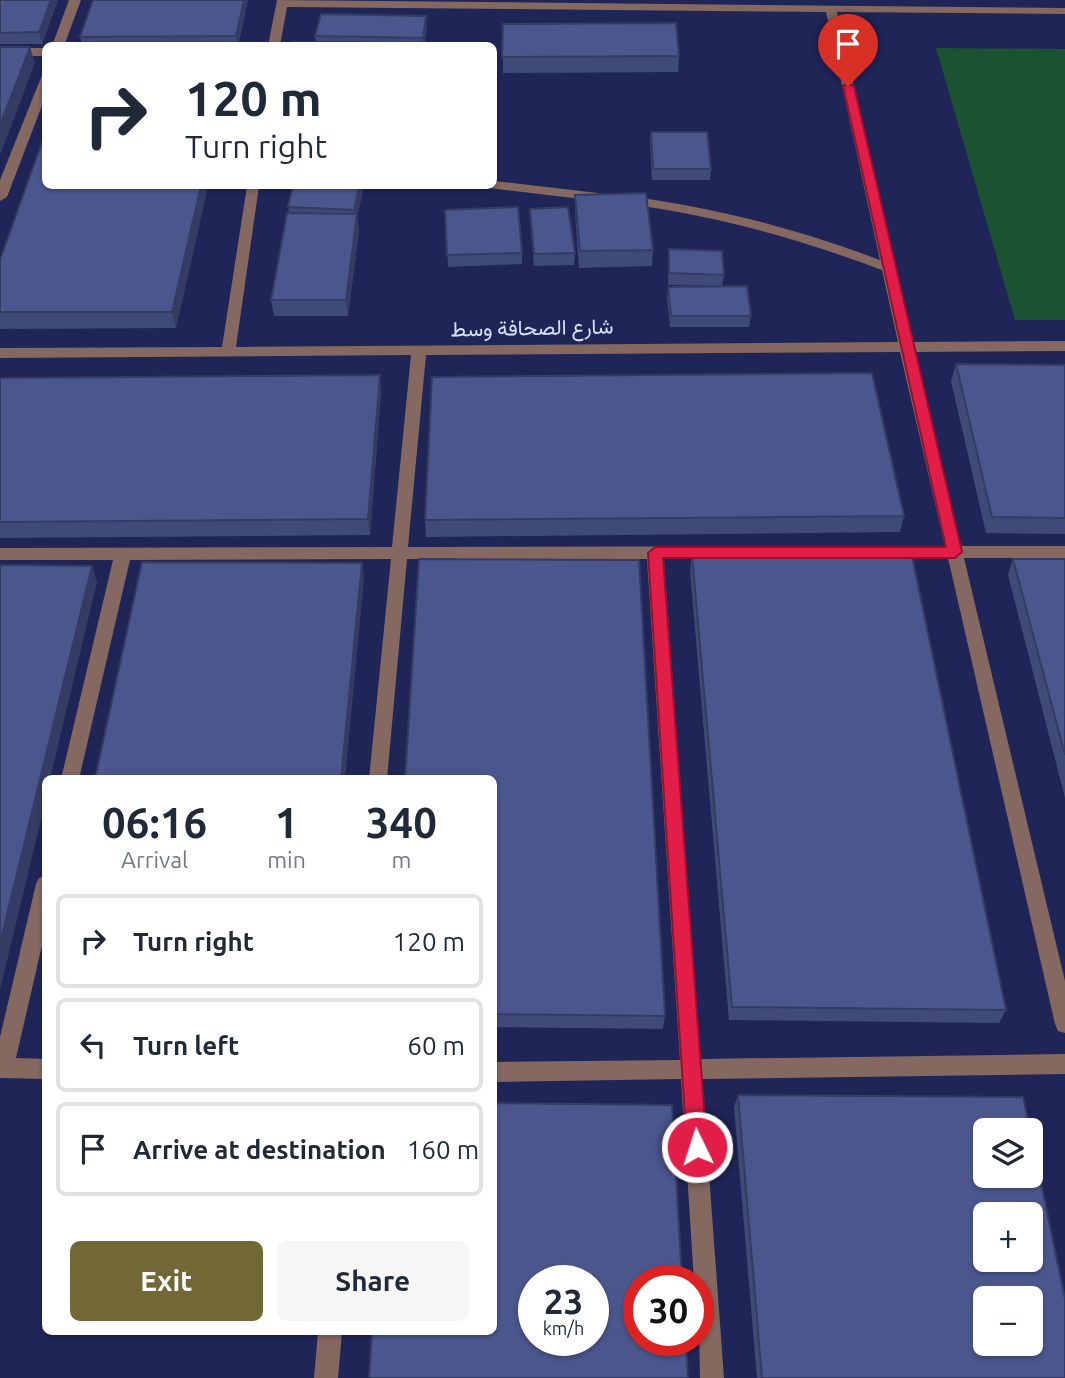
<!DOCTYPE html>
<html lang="en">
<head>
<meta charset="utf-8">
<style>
	body { margin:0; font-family:Ubuntu,Vazirmatn,sans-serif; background:#f6f6f7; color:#1f2937; height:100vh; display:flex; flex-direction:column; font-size:26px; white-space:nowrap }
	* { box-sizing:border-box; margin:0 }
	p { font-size:23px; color:#747a83 }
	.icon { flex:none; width:38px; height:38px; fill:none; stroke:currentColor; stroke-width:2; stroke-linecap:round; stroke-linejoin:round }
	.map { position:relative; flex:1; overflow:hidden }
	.drawer { position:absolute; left:42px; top:775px; width:455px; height:560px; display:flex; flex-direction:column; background:#fff; border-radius:10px; box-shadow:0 2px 5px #0004 }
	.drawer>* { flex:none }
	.guide { position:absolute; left:42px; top:42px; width:455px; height:147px; border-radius:10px; box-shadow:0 2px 5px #0004; background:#fff; color:#1f2937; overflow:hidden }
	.buttons { position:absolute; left:973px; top:1118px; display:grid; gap:14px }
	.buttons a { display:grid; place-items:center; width:70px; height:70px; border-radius:10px; background:#fff; box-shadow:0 2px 5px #0004; font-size:35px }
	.speed { position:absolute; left:518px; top:1265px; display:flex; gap:14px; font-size:35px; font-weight:700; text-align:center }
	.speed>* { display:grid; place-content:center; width:91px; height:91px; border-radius:50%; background:#fff; box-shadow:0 2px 5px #0004; line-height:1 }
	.speed small { font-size:18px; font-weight:400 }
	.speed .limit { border:10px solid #d22; background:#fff; color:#111 }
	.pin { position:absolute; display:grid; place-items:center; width:60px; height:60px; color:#fff; margin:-72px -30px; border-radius:50% 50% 50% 0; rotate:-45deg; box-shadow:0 0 7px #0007 }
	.pin .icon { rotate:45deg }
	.me { position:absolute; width:77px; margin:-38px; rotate:356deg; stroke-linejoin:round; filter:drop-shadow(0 0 5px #0008) }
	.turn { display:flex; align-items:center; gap:24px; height:147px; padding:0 28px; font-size:32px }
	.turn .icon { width:91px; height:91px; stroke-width:2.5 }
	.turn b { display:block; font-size:49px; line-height:60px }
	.eta { display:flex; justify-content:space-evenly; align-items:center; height:119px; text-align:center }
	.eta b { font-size:42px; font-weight:700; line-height:49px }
	.cta { display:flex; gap:14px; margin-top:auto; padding:14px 28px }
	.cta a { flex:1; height:80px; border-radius:10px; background:#716836; color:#fff; font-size:28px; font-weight:700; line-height:80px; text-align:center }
	.cta a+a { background:#f6f6f7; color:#1f2937 }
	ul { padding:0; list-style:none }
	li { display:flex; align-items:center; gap:21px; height:94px; margin:0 14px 10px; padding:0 14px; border:4px solid #e0e1e3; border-radius:10px }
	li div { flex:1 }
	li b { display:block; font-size:26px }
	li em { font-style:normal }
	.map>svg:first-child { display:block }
	.green { fill:#1b5231 }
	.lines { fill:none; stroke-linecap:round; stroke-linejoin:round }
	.minor { fill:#856860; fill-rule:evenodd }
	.wall { fill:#404a79 }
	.shaded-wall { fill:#343c63 }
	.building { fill:#4b568d; stroke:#343c63; stroke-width:2; fill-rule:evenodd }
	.route { fill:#e11d48; stroke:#92132f; stroke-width:2 }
	.labels { text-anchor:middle; stroke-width:5; stroke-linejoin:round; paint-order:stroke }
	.street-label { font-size:21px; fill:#d9e0fa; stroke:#1f2557 }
</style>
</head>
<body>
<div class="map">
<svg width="1065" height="1378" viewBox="0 0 1065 1378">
	<rect width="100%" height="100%" fill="#1f2557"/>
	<path class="green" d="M 936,48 L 1065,49 L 1065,320 L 1015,320 Z"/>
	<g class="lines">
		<path class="minor" d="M 69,0 L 81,0 L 64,46 L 52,46 Z
			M 277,0 L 1065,8 L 1065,14 L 837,12 L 912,342 L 1065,341 L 1065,351 L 915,352 L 961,546 L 1065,546 L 1065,558 L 964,558 L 1065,981 L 1065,1033 L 1058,1031 L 1055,1024 L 948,558 L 664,559 L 700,1059 L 1065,1054 L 1065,1074 L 702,1079 L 724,1378 L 700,1378 L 698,1281 L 694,1281 L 681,1079 L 494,1082 L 494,1062 L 680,1060 L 647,559 L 407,559 L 387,779 L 369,779 L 391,559 L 130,560 L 79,779 L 61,779 L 113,560 L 0,560 L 0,548 L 392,547 L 411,355 L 0,358 L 0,348 L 222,347 L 247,186 L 259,186 L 236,347 L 898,342 L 882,270 C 799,239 715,215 626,204 L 619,200 L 626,196 C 714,207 797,229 880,260 L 826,12 L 287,7 L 280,46 L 268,46 ZM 900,352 L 945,546 L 408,547 L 426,355 Z
			M 0,48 L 46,48 L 46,56 L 0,56 Z
			M 42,75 L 46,75 L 46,95 L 7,197 L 0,201 L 0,180 Z
			M 494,181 L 598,193 L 605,197 L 598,201 L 489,188 L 488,186 L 494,186 Z
			M 46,876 L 46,928 L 16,1058 L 46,1059 L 46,1079 L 0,1078 L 0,1037 L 36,884 L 39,878 Z
			M 318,1332 L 342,1332 L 338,1378 L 314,1378 Z"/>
	</g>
	<path class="wall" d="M 0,0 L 58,0 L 42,44 L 0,44 Z
		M 93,0 L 248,0 L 238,46 L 83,46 L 80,37 Z
		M 503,24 L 679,56 L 678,72 L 503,73 Z
		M 427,27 L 424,45 L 439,45 L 292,46 L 316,42 L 315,36 Z
		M 651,132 L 711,169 L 710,180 L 652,180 L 650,143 Z
		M 208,186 L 176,328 L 0,329 L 0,260 Z
		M 364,186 L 357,217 L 359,230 L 348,316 L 274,316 L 271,300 L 289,213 L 288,207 Z
		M 575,195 L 653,250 L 652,266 L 579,268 L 575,211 Z
		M 530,209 L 575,253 L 574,265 L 534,266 L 530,221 Z
		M 445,210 L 522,253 L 522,264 L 448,267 Z
		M 669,249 L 724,275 L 722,286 L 668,285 Z
		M 668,287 L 751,316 L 749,327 L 670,327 L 667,298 Z
		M 956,364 L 1065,365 L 1065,534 L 986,533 L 951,381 Z
		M 380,375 L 381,392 L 370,535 L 0,538 L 0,378 Z
		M 904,516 L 900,532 L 426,537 L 425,520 Z
		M 692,555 L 1006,1010 L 999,1023 L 729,1020 L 690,571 Z
		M 1013,559 L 1065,559 L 1065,798 L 1008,575 Z
		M 494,779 L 665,1016 L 663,1029 L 494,1027 Z
		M 738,1095 L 1065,1378 L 757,1378 L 734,1107 Z"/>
	<path class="shaded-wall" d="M 51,0 L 58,0 L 42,44 L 39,32 Z
		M 244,0 L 248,0 L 237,46 L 236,36 Z
		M 426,16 L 427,27 L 423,46 L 423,38 Z
		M 30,47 L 35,63 L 0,155 L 0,125 Z
		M 201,186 L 208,186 L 176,328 L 172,312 Z
		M 359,186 L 364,186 L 357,217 L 359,230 L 348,316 L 346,300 L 355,226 L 354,210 Z
		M 380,375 L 381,392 L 370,535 L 368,519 Z
		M 362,563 L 364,579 L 345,779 L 341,779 Z
		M 92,566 L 97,582 L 50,779 L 46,779 L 46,799 L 0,990 L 0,943 Z"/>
	<path class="building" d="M 0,0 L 51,0 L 39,32 L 0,33 Z
		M 93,0 L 244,0 L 236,36 L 80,37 Z
		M 321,14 L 426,16 L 423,38 L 315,36 Z
		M 676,23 L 679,56 L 502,57 L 503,24 Z
		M 293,42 L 359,42 L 359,46 L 292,46 Z
		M 399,44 L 439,45 L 399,46 Z
		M 0,47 L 30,47 L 0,125 Z
		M 46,131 L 46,186 L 201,186 L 172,312 L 0,312 L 0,260 Z
		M 651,132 L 707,132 L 711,169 L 653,169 Z
		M 293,186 L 359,186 L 354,210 L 288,207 Z
		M 646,193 L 653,250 L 580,251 L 575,195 Z
		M 518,207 L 522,253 L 447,255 L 445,210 Z
		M 568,207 L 575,253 L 534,254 L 530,209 Z
		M 287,213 L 357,214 L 346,300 L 271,300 Z
		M 669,249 L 722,251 L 724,275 L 669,273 Z
		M 747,286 L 751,316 L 671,316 L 668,287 Z
		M 956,364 L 1065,365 L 1065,518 L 992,517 Z
		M 872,373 L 904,516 L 425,520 L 432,377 Z
		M 380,375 L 368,519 L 0,522 L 0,378 Z
		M 692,555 L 912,556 L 1006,1010 L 732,1007 Z
		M 419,559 L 639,560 L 665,1016 L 494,1014 L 494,779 L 405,779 Z
		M 1013,559 L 1065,559 L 1065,755 Z
		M 142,562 L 362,563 L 341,779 L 95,779 Z
		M 0,565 L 92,566 L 0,943 Z
		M 738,1095 L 1023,1097 L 1030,1130 L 985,1130 L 985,1176 L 1031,1176 L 1031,1134 L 1065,1299 L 1065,1378 L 762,1378 ZM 985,1214 L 1031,1214 L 1031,1260 L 985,1260 ZM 985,1298 L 1031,1298 L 1031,1344 L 985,1344 Z
		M 494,1103 L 672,1105 L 682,1281 L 639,1281 L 639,1340 L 686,1340 L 688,1378 L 369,1378 L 372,1332 L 494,1332 ZM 534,1281 L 593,1281 L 593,1340 L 534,1340 Z"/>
	<path class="route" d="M 848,83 L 854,86 L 962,552 L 955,558 L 663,558 L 707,1147 L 704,1153 L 697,1156 L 690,1153 L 687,1147 L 648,553 L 655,547 L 946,547 L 843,86 Z"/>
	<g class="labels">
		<g class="street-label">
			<text transform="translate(532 328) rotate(-1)" y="7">شارع الصحافة وسط</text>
		</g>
	</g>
</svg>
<div class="buttons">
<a><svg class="icon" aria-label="layers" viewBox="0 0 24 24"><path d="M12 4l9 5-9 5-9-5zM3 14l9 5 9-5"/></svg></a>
<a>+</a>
<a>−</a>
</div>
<div class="speed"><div>23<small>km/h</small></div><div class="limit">30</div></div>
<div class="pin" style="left:848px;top:86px;background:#d93025"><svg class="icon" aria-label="arrive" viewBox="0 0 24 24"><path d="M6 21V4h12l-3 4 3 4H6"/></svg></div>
<svg class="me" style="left:697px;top:1147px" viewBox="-20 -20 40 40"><circle r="17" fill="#e11d48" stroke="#fff" stroke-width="3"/><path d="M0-11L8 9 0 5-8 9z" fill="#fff"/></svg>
<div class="guide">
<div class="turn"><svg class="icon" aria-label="right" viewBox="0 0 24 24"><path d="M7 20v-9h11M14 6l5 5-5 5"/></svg><div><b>120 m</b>Turn right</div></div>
</div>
<section class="drawer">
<div class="eta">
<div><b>06:16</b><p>Arrival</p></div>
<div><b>1</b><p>min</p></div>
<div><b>340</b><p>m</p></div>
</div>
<ul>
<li><svg class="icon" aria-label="right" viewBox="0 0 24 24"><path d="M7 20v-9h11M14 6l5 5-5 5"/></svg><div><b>Turn right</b></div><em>120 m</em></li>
<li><svg class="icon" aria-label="left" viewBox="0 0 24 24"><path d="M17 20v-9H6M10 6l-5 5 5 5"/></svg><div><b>Turn left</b></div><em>60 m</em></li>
<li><svg class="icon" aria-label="arrive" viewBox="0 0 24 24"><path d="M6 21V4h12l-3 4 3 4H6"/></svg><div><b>Arrive at destination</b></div><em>160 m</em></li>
</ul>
<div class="cta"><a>Exit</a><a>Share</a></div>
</section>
</div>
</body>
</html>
